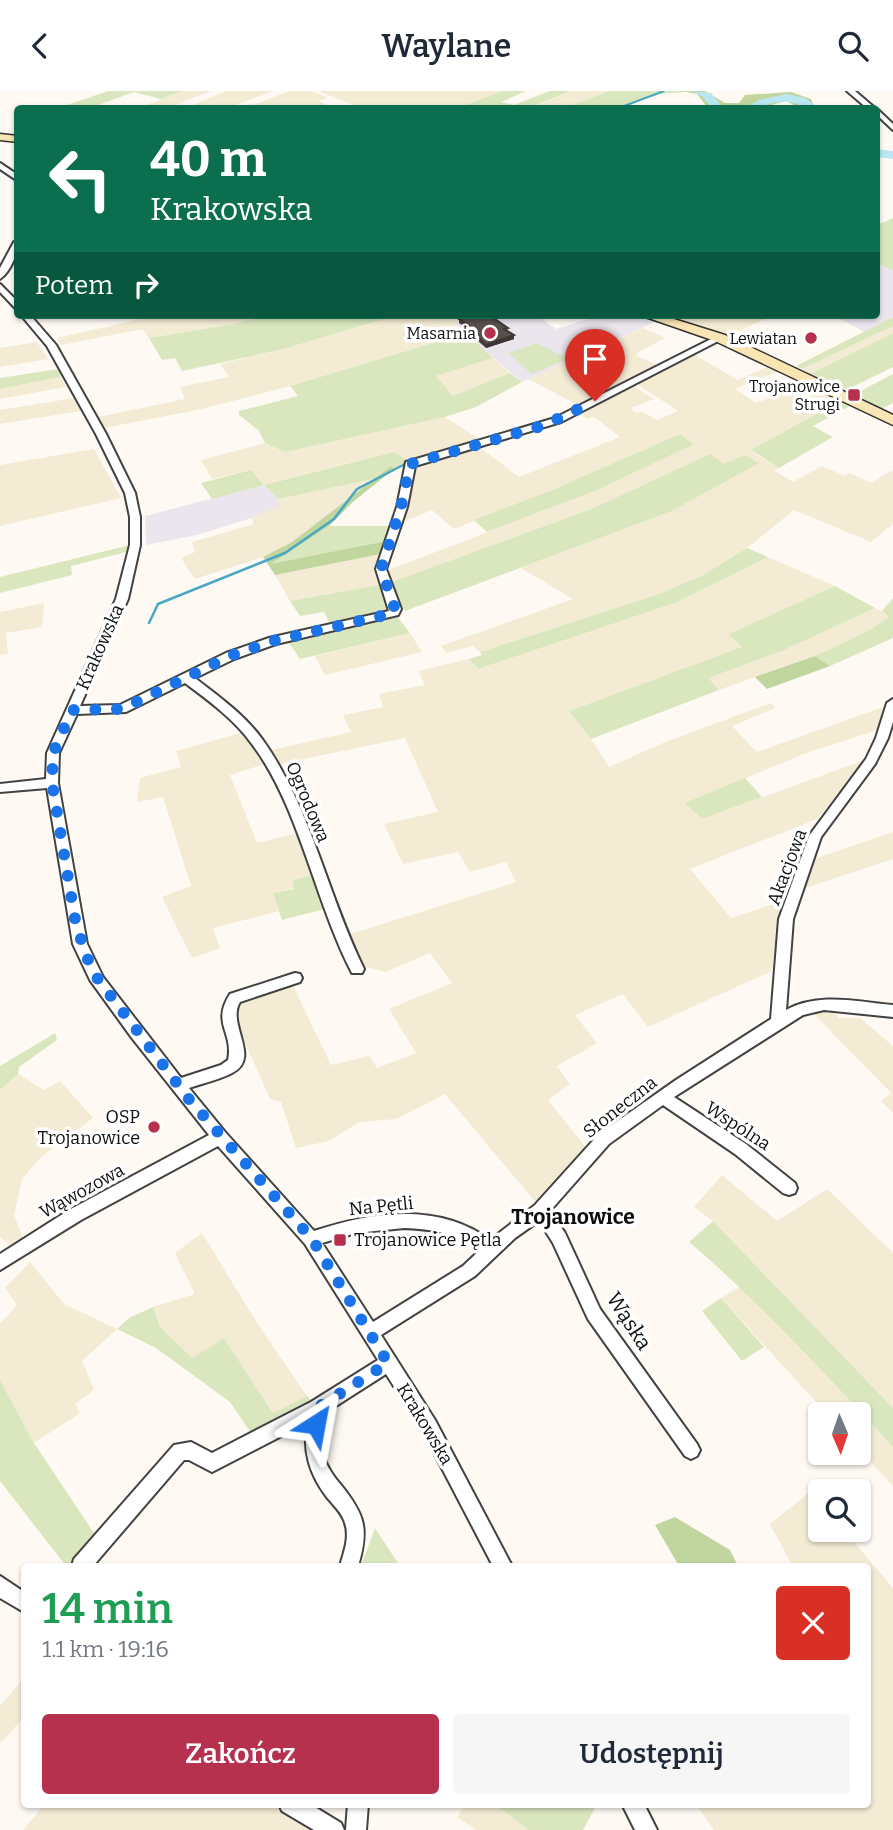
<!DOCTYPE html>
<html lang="pl">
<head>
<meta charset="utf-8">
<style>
	body { margin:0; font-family:Bitter,serif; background:#f6f6f7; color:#1f2937; height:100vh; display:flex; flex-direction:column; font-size:26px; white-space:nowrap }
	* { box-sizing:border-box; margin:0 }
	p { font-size:23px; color:#747a83 }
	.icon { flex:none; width:38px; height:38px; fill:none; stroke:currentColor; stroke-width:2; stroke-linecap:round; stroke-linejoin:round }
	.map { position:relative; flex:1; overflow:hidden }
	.side { position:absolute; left:21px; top:1472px; width:850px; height:245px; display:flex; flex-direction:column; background:#fff; border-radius:7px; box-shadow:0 2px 5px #0004 }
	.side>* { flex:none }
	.banner { position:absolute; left:14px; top:14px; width:866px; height:214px; border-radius:7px; box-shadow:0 2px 5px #0004; background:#0b6e4f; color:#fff; overflow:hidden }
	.needle { width:46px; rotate:178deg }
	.controls { position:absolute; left:808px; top:1311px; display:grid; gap:14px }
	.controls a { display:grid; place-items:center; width:63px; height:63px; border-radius:7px; background:#fff; box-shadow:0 2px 5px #0004; font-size:35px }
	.pin { position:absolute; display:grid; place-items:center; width:60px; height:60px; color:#fff; margin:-72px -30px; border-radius:50% 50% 50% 0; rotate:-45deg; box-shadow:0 0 7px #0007 }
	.pin .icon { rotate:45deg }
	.me { position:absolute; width:77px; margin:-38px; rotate:34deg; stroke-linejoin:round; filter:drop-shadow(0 0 5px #0008) }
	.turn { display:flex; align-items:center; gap:24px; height:147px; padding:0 21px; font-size:32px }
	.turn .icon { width:91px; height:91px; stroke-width:2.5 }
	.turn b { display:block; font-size:49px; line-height:60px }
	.then { display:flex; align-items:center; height:66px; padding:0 21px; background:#0003; gap:14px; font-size:26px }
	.round { display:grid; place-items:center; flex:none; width:74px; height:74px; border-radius:7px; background:#f6f6f7 }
	.headline { display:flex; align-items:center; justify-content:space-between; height:119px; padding:0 21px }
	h1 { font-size:42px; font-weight:600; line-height:52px; color:#1e9e55 }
	.cta { display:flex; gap:14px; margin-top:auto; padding:14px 21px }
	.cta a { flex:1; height:80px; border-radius:7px; background:#b6314e; color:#fff; font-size:28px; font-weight:600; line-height:80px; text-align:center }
	.cta a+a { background:#f6f6f7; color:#1f2937 }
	header { display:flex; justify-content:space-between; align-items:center; height:91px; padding:0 21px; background:#fff; font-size:32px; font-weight:600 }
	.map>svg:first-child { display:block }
	.industrial { fill:#ebe5ed }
	.farmland { fill:#f3ebd4 }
	.green { fill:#dae7be }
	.forest { fill:#c1d69e }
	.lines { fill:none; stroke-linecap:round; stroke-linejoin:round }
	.stream-far1 { stroke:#47a7c4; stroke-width:2 }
	.stream { stroke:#47a7c4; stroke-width:2.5 }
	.river { fill:#bbe7f2; fill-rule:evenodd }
	.minor-casing { stroke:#424242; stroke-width:4 }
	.secondary-casing { stroke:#313131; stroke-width:3 }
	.minor { fill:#fff; fill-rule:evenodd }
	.secondary { fill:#f9e5b3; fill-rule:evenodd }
	.wall { fill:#4b4441 }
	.shaded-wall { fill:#3d3735 }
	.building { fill:#574f4c; stroke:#3d3735; stroke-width:2 }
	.route { stroke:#1a73e8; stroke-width:12; stroke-dasharray:0 21.6 }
	.poi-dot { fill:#b6314e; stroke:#fff; stroke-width:2.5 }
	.labels { text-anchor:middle; stroke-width:7; stroke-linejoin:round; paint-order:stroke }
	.far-poi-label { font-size:16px; fill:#0f0f0f; stroke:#fff; text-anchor:end }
	.street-label { font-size:18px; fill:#0f0f0f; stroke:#fff }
	.poi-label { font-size:18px; fill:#0f0f0f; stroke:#fff; text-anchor:end }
	.quarter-label { font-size:21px; font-weight:bold; fill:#0f0f0f; stroke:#fff }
	.near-street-label { font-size:21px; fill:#0f0f0f; stroke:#fff }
</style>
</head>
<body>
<header><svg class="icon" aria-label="back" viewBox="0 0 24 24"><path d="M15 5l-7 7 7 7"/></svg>Waylane<svg class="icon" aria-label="search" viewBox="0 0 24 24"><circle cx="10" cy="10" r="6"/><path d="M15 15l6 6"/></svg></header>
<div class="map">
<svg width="893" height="1739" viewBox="0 0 893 1739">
	<rect width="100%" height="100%" fill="#fefaf3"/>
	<path class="industrial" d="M 880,174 L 893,180 L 893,226 L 864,241 L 844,230 L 826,224 L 877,224 L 877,176 Z
		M 479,224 L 536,224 L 556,238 L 601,224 L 630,224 L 655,231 L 522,291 L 453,232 Z
		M 264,394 L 278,408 L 279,415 L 271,421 L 197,444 L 146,454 L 145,425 Z"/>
	<path class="farmland" d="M 182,0 L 211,0 L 168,17 L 156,15 L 137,18 Z
		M 226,0 L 273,0 L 228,17 L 184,18 Z
		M 289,0 L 313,0 L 327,7 L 319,10 L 327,14 L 316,17 L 243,18 Z
		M 318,0 L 502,0 L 459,18 L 362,17 Z
		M 571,0 L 609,0 L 565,17 L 528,18 Z
		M 158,224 L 268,224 L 234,233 L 149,247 L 143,238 L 61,254 L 57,247 Z
		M 398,224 L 479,224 L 454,232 L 466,242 L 290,295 L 202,318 L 104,337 L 98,326 L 185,308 L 180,296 L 229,286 L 220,273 L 280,259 Z
		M 659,224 L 774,224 L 728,245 Z
		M 893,235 L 893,242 L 810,283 L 802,278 Z
		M 643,237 L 665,247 L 637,262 L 637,265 L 660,275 L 580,315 L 528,288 Z
		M 37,251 L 48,268 L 0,276 L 0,257 Z
		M 693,263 L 738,289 L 769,275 L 778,280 L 735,298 L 756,312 L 808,293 L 842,309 L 751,360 L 779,377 L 775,380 L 793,391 L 822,375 L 845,385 L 850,382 L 871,392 L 893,379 L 893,433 L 871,451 L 794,419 L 747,457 L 703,484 L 659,503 L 480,561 L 473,555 L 446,562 L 441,555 L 573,508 L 521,477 L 672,420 L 758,372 L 744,364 L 724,374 L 710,363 L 591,418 L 389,492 L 386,480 L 595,400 L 693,352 L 680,343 L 552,399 L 454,438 L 432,419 L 400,432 L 414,375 L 477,354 L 519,386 L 620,346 L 594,326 L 588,328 L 578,322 L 627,295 L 633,295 L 654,308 L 631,317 L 634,321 L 642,321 L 657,329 L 678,320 L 634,291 Z
		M 493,267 L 510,282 L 453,305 L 436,285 Z
		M 61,286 L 66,296 L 0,308 L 0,298 Z
		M 74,307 L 81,320 L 0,333 L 0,319 Z
		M 445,326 L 481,349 L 409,370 L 394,361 L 264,394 L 251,379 L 212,388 L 201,369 L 265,352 L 285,361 Z
		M 94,358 L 121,407 L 0,435 L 0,374 Z
		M 374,388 L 292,451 L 263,466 L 195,488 L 181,467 L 195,461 L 192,451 L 254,433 L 251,427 L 279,415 L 278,408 Z
		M 381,463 L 379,473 L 384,493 L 290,510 L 275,484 Z
		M 768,466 L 835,495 L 730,543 L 743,556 L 569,620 L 591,648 L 609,676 L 663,652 L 771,612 L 775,617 L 732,635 L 757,661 L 883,616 L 878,639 L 806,662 L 686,712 L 702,728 L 865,669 L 817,728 L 690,778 L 731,827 L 786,809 L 780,828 L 772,880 L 648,936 L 623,903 L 575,924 L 597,952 L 557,975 L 570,993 L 548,1009 L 587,1058 L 537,1113 L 445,1003 L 396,1028 L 360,1031 L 329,1050 L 296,1057 L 281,1011 L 270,1008 L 239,938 L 237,914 L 293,895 L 331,974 L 369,965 L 377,977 L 416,962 L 389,918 L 452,892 L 430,862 L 386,881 L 358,874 L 344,845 L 516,791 L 506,771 L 470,781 L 458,761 L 403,773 L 384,733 L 438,721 L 405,647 L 275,674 L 267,660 L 351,641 L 343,624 L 383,616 L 379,603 L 425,594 L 418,580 L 469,568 L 478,578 L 675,512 Z
		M 44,512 L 42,536 L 6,542 L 8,563 L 0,564 L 0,521 Z
		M 875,517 L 890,525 L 864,542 L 815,565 L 719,599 L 707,587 L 782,560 Z
		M 410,542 L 422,561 L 325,584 L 315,565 Z
		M 244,641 L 265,673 L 230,684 L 257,752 L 298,742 L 314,784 L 295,797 L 273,802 L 279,820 L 213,837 L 220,857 L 192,867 L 162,806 L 191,795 L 163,706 L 137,711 L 140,687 L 181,676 L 176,660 Z
		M 893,741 L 893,768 L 802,798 L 811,769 Z
		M 828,916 L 839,927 L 860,927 L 893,955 L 893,1022 L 881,1010 L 891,1002 L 812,921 Z
		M 18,983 L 44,999 L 60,990 L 93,1027 L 40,1067 L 22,1088 L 14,1124 L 24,1150 L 14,1157 L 0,1146 L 0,999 Z
		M 722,1084 L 777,1130 L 827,1098 L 893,1162 L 893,1317 L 713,1130 L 694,1116 Z
		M 202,1142 L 257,1232 L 307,1305 L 273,1322 L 224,1247 L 192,1268 L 160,1236 L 153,1216 L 195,1203 L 175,1162 Z
		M 30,1171 L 64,1213 L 117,1238 L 82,1270 L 94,1299 L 75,1313 L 80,1322 L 34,1352 L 0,1289 L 0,1233 L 17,1214 L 5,1197 Z
		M 741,1195 L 791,1245 L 893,1356 L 893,1395 L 859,1358 L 859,1323 L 827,1323 L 721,1207 Z
		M 811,1400 L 821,1411 L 821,1438 L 844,1439 L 893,1497 L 893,1739 L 714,1739 L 696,1713 L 868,1713 L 868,1475 L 784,1475 L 791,1472 L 770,1433 Z
		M 24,1587 L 24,1626 L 0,1653 L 0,1615 Z
		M 45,1713 L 279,1713 L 323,1739 L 23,1739 Z
		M 466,1713 L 494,1713 L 529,1739 L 476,1739 L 457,1726 Z"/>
	<path class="green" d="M 108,0 L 182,0 L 161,8 L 134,1 L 90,17 L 58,17 Z
		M 502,0 L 526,0 L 501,11 L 514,14 L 550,0 L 571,0 L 528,17 L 459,17 Z
		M 609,0 L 682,0 L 686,1 L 660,3 L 617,17 L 565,17 Z
		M 893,127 L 893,180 L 880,174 L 877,176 L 877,134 Z
		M 269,224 L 398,224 L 280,259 L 182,280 L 175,267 L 162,269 L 149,247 L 234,233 Z
		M 893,226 L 893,235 L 802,278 L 796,275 Z
		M 466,242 L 493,267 L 436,285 L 453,305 L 510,282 L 522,291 L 476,316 L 445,326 L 285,361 L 265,352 L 259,340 L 239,324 L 239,320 L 298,305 L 290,295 Z
		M 893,242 L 893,276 L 846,299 L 810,283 Z
		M 537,252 L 568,268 L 532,283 L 508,262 Z
		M 58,278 L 61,286 L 0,298 L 0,287 Z
		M 893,283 L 893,312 L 881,318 L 855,303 Z
		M 842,309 L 852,314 L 813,335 L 833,346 L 779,377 L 751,359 Z
		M 680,343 L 694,353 L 595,400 L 487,441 L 474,429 L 552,399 Z
		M 394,361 L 409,370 L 394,378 L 390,376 L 374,388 L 278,408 L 264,394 L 212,408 L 201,392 L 251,379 L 264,394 Z
		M 710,363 L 724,373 L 745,364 L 759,372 L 672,420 L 405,520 L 389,492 L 591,418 Z
		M 329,435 L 392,435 L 386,450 L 269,474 Z
		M 130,454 L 130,460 L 71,475 L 72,484 L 0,502 L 0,486 Z
		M 747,457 L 768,466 L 675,512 L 478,578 L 469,568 L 482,564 L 480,561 L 659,503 L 703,484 Z
		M 384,493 L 392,517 L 387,522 L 331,535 L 324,521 L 300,525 L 290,510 Z
		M 835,495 L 875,517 L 782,560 L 708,587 L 719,599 L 591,648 L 569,620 L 742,556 L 729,543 Z
		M 893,507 L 893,547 L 830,575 L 815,565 L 864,542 L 889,526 L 882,520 Z
		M 396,524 L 410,542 L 300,568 L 287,549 Z
		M 745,687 L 762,706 L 702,728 L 685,712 Z
		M 314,784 L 325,818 L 282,829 L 273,802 L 294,798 L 293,789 Z
		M 55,942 L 57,949 L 19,976 L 18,983 L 0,999 L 0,975 Z
		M 713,1130 L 893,1317 L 893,1356 C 827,1285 763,1214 689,1151 Z
		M 721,1207 L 764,1256 L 742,1270 L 702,1220 Z
		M 153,1216 L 160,1236 L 192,1267 L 224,1247 L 273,1322 L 307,1305 L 315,1313 L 253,1345 L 230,1311 L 156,1257 L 117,1238 L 129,1227 Z
		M 0,1289 L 34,1352 L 98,1448 L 74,1475 L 66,1475 L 0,1390 Z
		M 375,1437 L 400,1475 L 361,1475 Z
		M 494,1713 L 597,1713 L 583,1739 L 529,1739 Z"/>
	<path class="forest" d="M 682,0 L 705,0 L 725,12 L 739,12 L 745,4 L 791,1 L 811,8 L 814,15 L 809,17 L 792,17 L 794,14 L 786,10 L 760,17 L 708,17 L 697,3 Z
		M 391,375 L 394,378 L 354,410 L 329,435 L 271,473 L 386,450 L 381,463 L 275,484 L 263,466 L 292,451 Z
		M 815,565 L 830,575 L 767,598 L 755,586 Z
		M 675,1426 L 730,1459 L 738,1475 L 679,1475 L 655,1434 Z"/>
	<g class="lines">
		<path class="stream-far1" d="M 616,18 L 664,0
			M 636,224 L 659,231"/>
		<path class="stream" d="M 446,359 L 457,356
			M 431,364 L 439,361
			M 149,532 L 158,513 L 285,462 L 334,428 L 357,398 L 407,372"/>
		<path class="river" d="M 691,0 L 711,2 L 724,18 L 712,18 L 703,6 Z
			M 787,3 L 805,7 L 814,14 L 811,18 L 799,18 L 801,15 C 782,4 762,18 742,18 L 759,9 Z
			M 877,58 L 893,60 L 893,68 L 877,66 Z"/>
		<g class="minor-casing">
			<path id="minor" d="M 847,0 L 855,0 L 876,18 L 868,18 Z
				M 877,18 L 893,33 L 893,39 L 877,24 Z
				M 0,72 L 18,84 L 18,90 L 0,78 Z
				M 18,149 C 18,162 11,180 0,188 L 0,177 L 14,151 Z
				M 0,193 L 18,211 L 18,220 L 0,201 Z
				M 21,224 L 30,224 L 56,254 L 106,343 L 135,402 L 140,426 L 140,454 L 128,508 L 80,615 L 120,614 L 226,562 L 269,547 L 389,520 L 376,478 L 397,416 L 406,371 L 555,327 L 717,245 L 724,247 L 561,331 L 415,375 L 407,416 L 386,478 L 401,518 L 398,524 L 276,553 L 234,568 L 195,587 C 219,606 244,623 262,648 C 311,716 327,803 364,878 L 362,882 L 352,882 C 315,811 299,715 252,653 C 234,628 209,610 185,592 L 126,621 L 77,623 L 59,662 L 58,692 L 87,853 L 103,886 L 181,987 L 221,974 L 228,969 C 234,941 211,933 230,903 L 295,882 L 300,883 L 302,887 L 300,891 L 240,911 C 226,933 262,967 232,982 C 219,989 203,992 189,997 L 225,1041 L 314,1140 C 372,1121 438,1111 490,1149 L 535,1114 L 599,1043 L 676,989 L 771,928 L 779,828 L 809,745 L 866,668 L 876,647 L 887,612 L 893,608 L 893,631 L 888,647 L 875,673 L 821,746 L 793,828 L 786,919 C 819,901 857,911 893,914 L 893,926 L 824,919 L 803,924 L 674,1006 L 746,1053 L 795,1092 L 797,1097 L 795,1102 L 789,1104 L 783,1102 L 735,1063 L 663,1014 L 609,1053 L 550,1120 L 565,1142 L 600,1218 L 697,1353 L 700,1359 L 697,1365 L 691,1368 L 685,1365 L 588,1228 L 553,1152 L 539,1130 L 515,1147 L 475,1185 L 381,1244 L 435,1329 L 512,1475 L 493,1475 L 423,1341 L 386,1283 L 325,1322 C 324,1336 320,1352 324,1366 C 327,1376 334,1386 341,1394 C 365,1424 369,1438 358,1475 L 340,1475 C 344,1461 350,1446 345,1432 C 342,1421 332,1413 326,1405 C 309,1382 303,1360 307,1332 L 212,1381 L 189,1369 L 184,1369 L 93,1475 L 72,1475 L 74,1468 L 174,1354 L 191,1351 L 212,1362 L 311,1311 L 378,1269 L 305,1153 L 218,1055 L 81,1129 L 0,1179 L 0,1163 L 69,1119 L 209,1044 L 132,947 L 90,889 L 73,853 L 47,697 L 0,701 L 0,693 L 46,688 L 47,662 L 116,508 L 130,454 L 130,426 L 125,402 L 96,343 L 47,255 ZM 404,1137 C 433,1138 456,1142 479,1160 L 463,1175 L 373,1231 L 322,1152 L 356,1142 Z
				M 0,1485 L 24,1501 L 24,1521 L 0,1507 Z
				M 279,1713 L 310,1713 L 341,1732 L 344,1739 L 314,1739 L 282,1720 Z
				M 348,1713 L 368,1713 L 366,1739 L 346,1739 Z
				M 622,1713 L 644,1713 L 657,1739 L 635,1739 Z"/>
		</g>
		<g class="secondary-casing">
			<path id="secondary" d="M 0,43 L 18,45 L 18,51 L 0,49 Z
				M 640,224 L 661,224 L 725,244 L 893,324 L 893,334 L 715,250 Z"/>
		</g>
		<use href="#minor" class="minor"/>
		<use href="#secondary" class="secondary"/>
	</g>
	<path class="wall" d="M 459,228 L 508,237 L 507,240 L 514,248 L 486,257 L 472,245 L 472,241 L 459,232 Z"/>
	<path class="shaded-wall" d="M 514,244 L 514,248 L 486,257 L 486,254 Z"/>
	<path class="building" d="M 472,224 L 489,224 L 508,237 L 504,238 L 514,244 L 486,254 L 472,241 L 476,240 L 459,228 Z"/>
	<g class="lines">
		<path class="route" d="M 316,1333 L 317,1317 L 388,1272 L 312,1148 L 188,1007 L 92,880 L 76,834 L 52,692 L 53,662 L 72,619 L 122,618 L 230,565 L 273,550 L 394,522 L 395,518 L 381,478 L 401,416 L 410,373 L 545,334 L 595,310"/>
	</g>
	<g class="poi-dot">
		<circle cx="490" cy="242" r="7"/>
		<circle cx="811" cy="247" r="7"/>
		<rect x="847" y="297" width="14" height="14" rx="3.5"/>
		<circle cx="154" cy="1036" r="7"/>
		<rect x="333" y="1142" width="14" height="14" rx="3.5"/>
	</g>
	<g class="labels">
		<g class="far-poi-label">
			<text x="476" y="248">Masarnia</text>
			<text x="797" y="253">Lewiatan</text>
			<text x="840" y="301">Trojanowice<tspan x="840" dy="18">Strugi</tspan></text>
		</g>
		<g class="street-label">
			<text transform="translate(100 556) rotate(-66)" y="6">Krakowska</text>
			<text transform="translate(308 711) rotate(67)" y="6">Ogrodowa</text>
			<text transform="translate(787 776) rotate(-69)" y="6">Akacjowa</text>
			<text transform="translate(620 1016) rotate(-38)" y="6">Słoneczna</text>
			<text transform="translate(738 1035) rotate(33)" y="6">Wspólna</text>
			<text transform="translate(82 1100) rotate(-29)" y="6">Wąwozowa</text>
			<text transform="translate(381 1115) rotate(-6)" y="6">Na Pętli</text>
			<text transform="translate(425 1333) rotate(59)" y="6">Krakowska</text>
		</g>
		<g class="poi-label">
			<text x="140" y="1032">OSP<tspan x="140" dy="21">Trojanowice</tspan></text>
			<text x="354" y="1155" text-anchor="start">Trojanowice Pętla</text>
		</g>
		<g class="quarter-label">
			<text x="573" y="1133">Trojanowice</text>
		</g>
		<g class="near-street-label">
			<text transform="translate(629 1230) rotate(57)" y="7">Wąska</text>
		</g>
	</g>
</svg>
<div class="controls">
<a><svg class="needle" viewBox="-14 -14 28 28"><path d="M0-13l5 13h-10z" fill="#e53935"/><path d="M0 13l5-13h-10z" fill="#747a83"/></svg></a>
<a><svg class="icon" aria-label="search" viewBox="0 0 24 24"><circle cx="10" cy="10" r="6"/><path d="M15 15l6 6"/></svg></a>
</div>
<div class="pin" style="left:595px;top:310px;background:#d93025"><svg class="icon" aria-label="arrive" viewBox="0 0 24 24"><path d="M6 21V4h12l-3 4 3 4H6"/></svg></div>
<svg class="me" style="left:316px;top:1333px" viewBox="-20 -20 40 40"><path d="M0-17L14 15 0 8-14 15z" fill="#1a73e8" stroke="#fff" stroke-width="4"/></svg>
<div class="banner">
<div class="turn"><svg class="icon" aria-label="left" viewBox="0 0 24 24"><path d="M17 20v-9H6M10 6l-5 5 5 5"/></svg><div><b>40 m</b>Krakowska</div></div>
<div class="then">Potem<svg class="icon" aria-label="right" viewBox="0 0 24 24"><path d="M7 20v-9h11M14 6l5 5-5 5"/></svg></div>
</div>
<section class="side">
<div class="headline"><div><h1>14 min</h1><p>1.1 km · 19:16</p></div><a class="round" style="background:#d93025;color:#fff"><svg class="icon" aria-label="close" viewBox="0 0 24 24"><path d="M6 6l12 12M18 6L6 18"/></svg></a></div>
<div class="cta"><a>Zakończ</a><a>Udostępnij</a></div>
</section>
</div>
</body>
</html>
